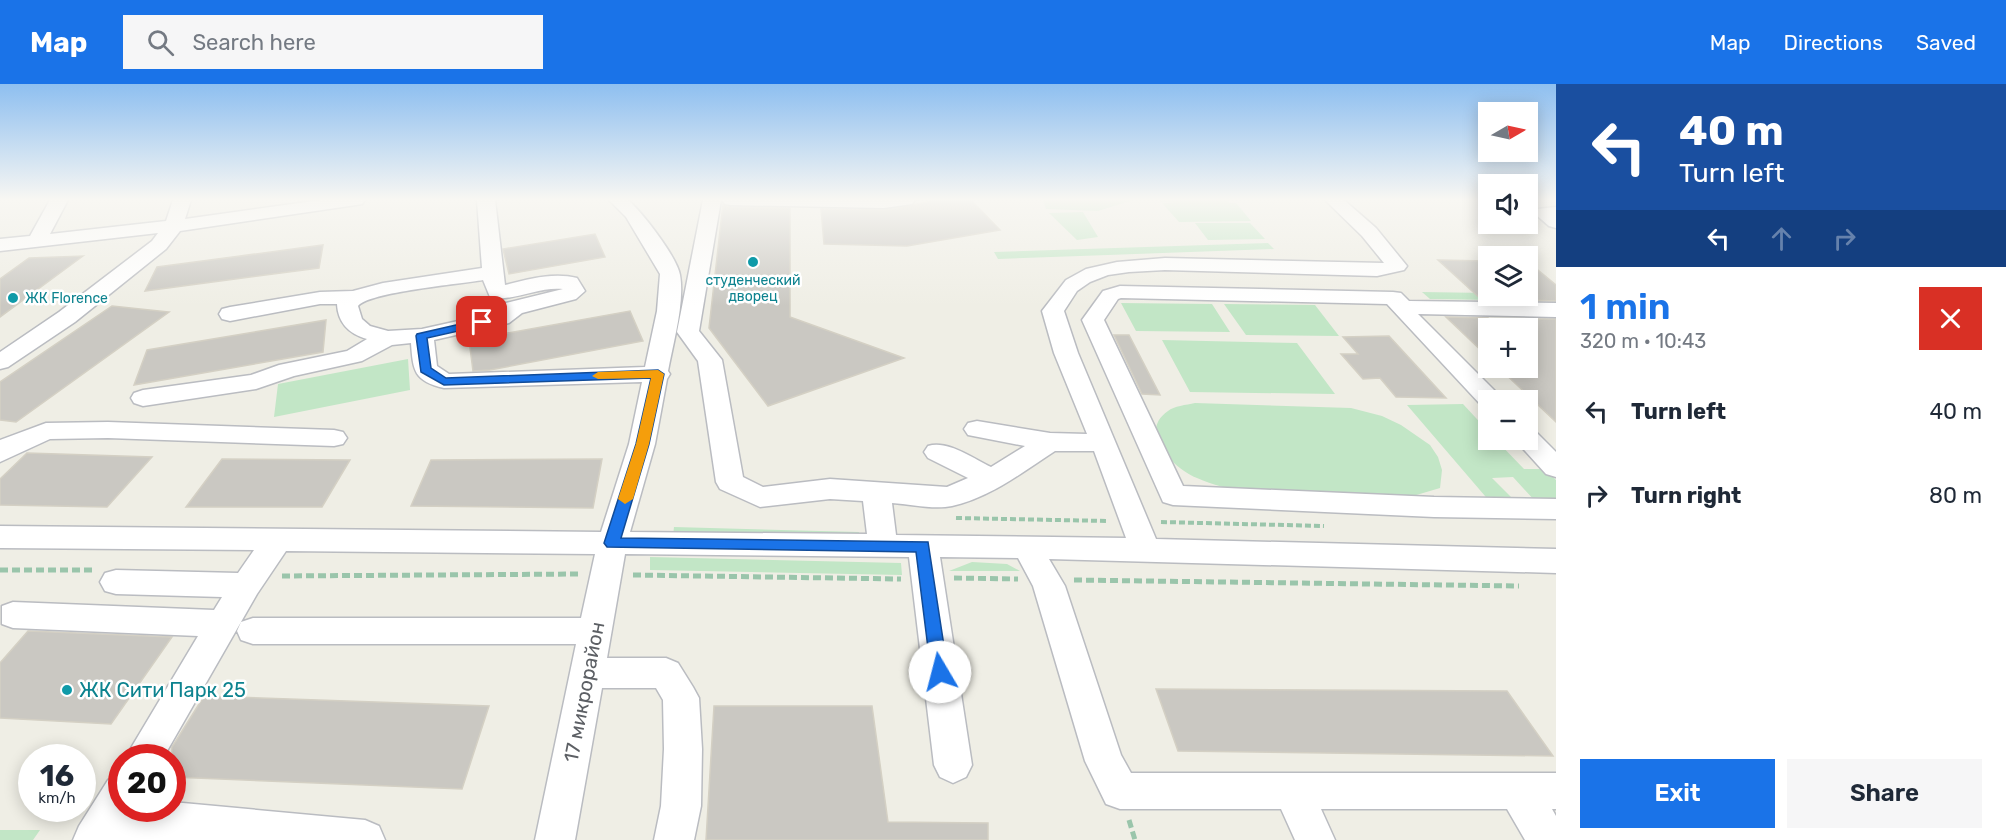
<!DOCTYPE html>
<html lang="en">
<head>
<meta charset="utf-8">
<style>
	body { margin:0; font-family:Rubik,sans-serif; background:#f6f6f7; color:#1f2937; height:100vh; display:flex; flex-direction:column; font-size:22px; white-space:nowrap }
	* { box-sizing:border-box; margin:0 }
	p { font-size:20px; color:#747a83 }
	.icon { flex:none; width:33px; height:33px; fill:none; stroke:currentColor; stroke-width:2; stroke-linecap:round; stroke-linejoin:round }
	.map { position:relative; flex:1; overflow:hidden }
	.drawer { display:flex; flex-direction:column; background:#fff; width:450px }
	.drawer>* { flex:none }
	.guide { background:#1a4fa0; color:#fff; overflow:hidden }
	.needle { width:39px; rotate:81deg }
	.controls { position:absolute; left:1478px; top:18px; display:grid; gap:12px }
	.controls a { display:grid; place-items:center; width:60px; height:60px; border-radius:0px; background:#fff; box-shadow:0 3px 15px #0003; font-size:30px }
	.speed { position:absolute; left:18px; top:660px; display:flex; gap:12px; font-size:30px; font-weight:700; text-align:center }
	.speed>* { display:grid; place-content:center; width:78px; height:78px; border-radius:50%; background:#fff; box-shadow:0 3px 15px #0003; line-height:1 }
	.speed small { font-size:15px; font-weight:400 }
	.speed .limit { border:9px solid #d22; background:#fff; color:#111 }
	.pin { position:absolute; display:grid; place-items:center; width:51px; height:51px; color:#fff; margin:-26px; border-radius:12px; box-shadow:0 3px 9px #0006 }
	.me { position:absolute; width:66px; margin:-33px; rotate:352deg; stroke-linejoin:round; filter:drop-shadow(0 0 4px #0008) }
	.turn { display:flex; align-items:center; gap:21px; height:126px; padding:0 24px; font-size:27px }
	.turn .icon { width:78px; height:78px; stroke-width:2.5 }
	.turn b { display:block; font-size:42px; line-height:51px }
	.lanes { display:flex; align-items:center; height:57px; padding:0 24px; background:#0003; justify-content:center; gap:30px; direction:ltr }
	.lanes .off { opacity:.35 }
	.round { display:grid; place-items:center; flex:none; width:63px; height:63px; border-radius:0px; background:#f6f6f7 }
	.headline { display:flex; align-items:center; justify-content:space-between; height:102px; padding:0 24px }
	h1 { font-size:36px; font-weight:600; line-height:45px; color:#1a73e8 }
	.cta { display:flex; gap:12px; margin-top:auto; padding:12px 24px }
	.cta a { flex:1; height:69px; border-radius:0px; background:#1a73e8; color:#fff; font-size:24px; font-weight:600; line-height:69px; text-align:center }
	.cta a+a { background:#f6f6f7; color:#1f2937 }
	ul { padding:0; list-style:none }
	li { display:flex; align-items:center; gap:18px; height:84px; padding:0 24px }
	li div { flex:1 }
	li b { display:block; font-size:22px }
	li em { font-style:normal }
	header { display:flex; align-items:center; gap:36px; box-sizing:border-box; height:84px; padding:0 30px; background:#1a73e8; color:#fff }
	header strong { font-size:28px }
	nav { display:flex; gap:33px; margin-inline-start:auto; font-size:21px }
	.search { width:420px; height:54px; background:#f6f6f7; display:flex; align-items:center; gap:15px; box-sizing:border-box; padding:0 21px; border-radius:0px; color:#747a83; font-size:22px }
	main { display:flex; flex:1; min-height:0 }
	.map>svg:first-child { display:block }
	.green { fill:#c2e6c6 }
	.building { fill:#cac8c2; stroke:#d4d0c4; stroke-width:1.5 }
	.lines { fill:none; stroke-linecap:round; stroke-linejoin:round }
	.minor-casing { stroke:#babcc1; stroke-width:3 }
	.path-far1 { stroke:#9ac5ab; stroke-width:4; stroke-dasharray:6 3; stroke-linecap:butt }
	.path { stroke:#9ac5ab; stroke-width:5; stroke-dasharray:8 4; stroke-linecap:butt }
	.minor { fill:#fff; fill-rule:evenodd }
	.route { fill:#1a73e8; stroke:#114b97; stroke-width:1.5 }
	.slow { fill:#f59e0b }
	.culture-dot { fill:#0f9aa8; stroke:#fff; stroke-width:2 }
	.labels { text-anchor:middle; stroke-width:5; stroke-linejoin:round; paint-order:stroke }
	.far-culture-label { font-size:14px; fill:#0d838f; stroke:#fff }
	.near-culture-label { font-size:20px; fill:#0d838f; stroke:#fff; text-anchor:start }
	.near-street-label { font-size:20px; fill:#5d6065; stroke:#fff }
</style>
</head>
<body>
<header>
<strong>Map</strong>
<div class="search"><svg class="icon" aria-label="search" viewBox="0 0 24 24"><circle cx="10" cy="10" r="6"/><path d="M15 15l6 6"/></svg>Search here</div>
<nav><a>Map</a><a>Directions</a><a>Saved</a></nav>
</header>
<main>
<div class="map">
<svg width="1556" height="756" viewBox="0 0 1556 756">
	<rect width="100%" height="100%" fill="#efeee5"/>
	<path class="green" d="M 1043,116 L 1133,116 L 1098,127 L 1046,125 Z
		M 1159,116 L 1227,116 L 1230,119 L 1236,119 L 1251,137 L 1179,138 L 1162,119 L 1178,118 L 1161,118 Z
		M 1083,128 L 1098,153 L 1077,156 L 1049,129 Z
		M 1195,139 L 1250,139 L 1265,155 L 1208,156 Z
		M 1268,159 L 1274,165 L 998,175 L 994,168 Z
		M 1422,208 L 1488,209 L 1488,212 L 1556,211 L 1556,217 L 1430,215 Z
		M 1121,219 L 1212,220 L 1230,248 L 1136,247 Z
		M 1224,220 L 1315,221 L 1339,252 L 1246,251 Z
		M 1162,256 L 1297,259 L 1335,310 L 1190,308 Z
		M 408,275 L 410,306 L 274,333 L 278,300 Z
		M 1195,319 L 1351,324 L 1382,332 L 1401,341 L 1430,361 L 1438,373 L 1442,386 L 1440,404 L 1413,412 L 1246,408 C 1229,405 1213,401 1197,394 C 1175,385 1136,349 1168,327 C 1174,322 1186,321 1195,319 Z
		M 1463,320 L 1488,347 L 1488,356 L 1496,356 L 1524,385 L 1545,385 L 1556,396 L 1556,420 L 1536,418 L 1513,393 L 1492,394 L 1515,417 L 1491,419 L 1407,321 Z
		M 674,443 L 859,448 L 858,454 L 673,452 Z
		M 650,473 L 901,479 L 902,491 L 650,486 Z
		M 972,478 L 1007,480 L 1020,487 L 949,487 Z
		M 0,746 L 40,746 L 33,756 L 0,756 Z"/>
	<path class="building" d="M 938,116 L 971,116 L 1000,146 L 907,162 L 824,160 L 821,125 L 884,126 Z
		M 723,120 L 731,123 L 790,124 L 790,233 L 904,274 L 768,322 L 709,244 Z
		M 595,150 L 605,173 L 509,190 L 503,165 Z
		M 323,161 L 319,184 L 145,207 L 157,183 Z
		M 83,172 L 0,233 L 0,195 L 29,174 Z
		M 1438,176 L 1488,177 L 1488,216 L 1482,216 Z
		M 1527,177 L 1556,201 L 1556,217 L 1527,216 Z
		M 112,222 L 169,228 L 16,338 L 0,336 L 0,298 Z
		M 630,227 L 643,257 L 490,286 L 473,287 L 469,256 Z
		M 1446,233 L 1488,234 L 1488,273 L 1468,254 Z
		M 1527,235 L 1556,235 L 1556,338 L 1499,284 L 1527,284 Z
		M 326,236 L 323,268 L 134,301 L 147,266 Z
		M 1114,251 L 1129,251 L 1160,311 L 1142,310 Z
		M 1389,252 L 1446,314 L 1396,313 L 1380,294 L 1363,295 L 1341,270 L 1358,270 L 1343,253 Z
		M 27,369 L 152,373 L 107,423 L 0,421 L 0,395 Z
		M 222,375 L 350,376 L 322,423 L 186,423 Z
		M 602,375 L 593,424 L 411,422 L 431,376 Z
		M 28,547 L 172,553 L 111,640 L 0,634 L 0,579 Z
		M 1156,605 L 1507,607 L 1553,672 L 1178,667 Z
		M 204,612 L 489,622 L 462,705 L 172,693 L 172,663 Z
		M 714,622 L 872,622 L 888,738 L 988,739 L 988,756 L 706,756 Z"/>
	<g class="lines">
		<g class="minor-casing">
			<path id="minor" d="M 50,116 L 68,116 L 50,150 L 166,137 L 173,116 L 191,116 L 185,135 L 321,116 L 365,116 L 362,120 L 356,121 L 180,147 L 166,165 L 75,238 L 8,283 L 0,285 L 0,268 L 59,228 L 152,157 L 158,149 L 0,167 L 0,155 L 30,152 Z
				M 477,116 L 495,116 L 505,201 C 528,195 554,188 577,194 L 585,207 L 576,215 L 522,229 L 509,239 L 434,256 L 437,282 L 449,290 L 645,283 L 657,227 L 660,190 L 626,133 L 609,116 L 628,116 C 642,128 677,173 680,191 C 685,219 673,259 668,287 L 670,290 L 667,295 L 655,360 L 630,448 L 867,450 L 863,417 L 830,415 L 760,423 L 720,405 L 716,398 L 698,277 L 677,248 L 703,116 L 721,116 L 699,247 L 722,276 L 743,393 L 763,403 L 830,395 L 947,403 L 968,394 L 928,374 L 924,368 L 928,362 C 948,356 972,374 991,383 L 1025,362 L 968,351 L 964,345 L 968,339 L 977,337 L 1050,349 L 1087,350 L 1054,269 L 1042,227 L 1066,196 L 1086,185 L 1117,178 L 1165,174 L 1384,179 L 1362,152 L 1325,116 L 1344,116 L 1376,144 L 1407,182 L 1404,186 L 1377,192 L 1165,186 L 1129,188 L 1108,191 L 1090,198 L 1077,207 L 1064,227 L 1078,269 L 1156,455 L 1556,465 L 1556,489 L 1049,475 L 1065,502 L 1121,671 L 1131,689 L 1556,689 L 1556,725 L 1552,725 L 1556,732 L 1556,756 L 1525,756 L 1507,725 L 1321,725 L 1335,756 L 1295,756 L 1281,725 L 1120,725 L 1106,720 L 1085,677 L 1033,502 L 1018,474 L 940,473 L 972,681 L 966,693 L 953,699 L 940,693 L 934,681 L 909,473 L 625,470 L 607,574 L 666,574 L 678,579 L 693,603 L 699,614 L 702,665 L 701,722 L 694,756 L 654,756 L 661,722 L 664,665 L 663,616 L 656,604 L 602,604 L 575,756 L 535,756 L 576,560 L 253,560 L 241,556 L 237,547 L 241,538 L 253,534 L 581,534 L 595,470 L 286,467 L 257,510 L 163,674 L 125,674 L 198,552 L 13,544 L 2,540 L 2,522 L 13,518 L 214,526 L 222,513 L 116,510 L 105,507 L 100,498 L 105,489 L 116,486 L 238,489 L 254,466 L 0,464 L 0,442 L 601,448 L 629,360 L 642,298 L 444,304 C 414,297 413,287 411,259 L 392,261 L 362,277 L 294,292 L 256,305 L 143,322 L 134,319 L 131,314 L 134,309 L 143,306 L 251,291 L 279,281 L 347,267 L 367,255 C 349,250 338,239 337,220 L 320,220 L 230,237 L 222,235 L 219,230 L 222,225 L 230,223 L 320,208 L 353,207 L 383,199 L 482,184 ZM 483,196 L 490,213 C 510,219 539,202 563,205 L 506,219 L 494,229 L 422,245 L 388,247 L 370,242 L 362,235 L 358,222 C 369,208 461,200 483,196 ZM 1055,367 L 1094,367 L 1126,454 L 896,451 L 892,419 C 910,420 934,426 952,422 C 990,414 1024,387 1055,367 Z
				M 722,116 L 915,116 L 912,120 L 884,124 L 731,121 L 725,120 Z
				M 1556,123 L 1556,144 L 1549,142 L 1534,129 L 1537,125 Z
				M 1120,202 L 1393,208 L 1401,209 L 1409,217 L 1556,219 L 1556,233 L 1418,230 L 1499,311 L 1502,316 L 1488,316 L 1488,323 L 1481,321 L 1387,220 L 1121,214 L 1118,215 L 1104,236 L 1183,402 L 1434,413 L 1556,415 L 1556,435 L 1434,433 L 1173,421 L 1163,418 L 1082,236 L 1103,207 Z
				M 108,338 L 334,346 L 343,348 L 347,354 L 343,360 L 334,362 L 108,354 L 50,355 L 0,378 L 0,356 L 46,339 Z
				M 1527,346 L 1536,348 L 1556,368 L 1556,393 L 1546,390 L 1515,356 L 1527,356 Z
				M 122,691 L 122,724 L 134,724 L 132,728 L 140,724 L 172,724 L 172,718 L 365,736 L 379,742 L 385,756 L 73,756 L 79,742 L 108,696 Z"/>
		</g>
		<path class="path-far1" d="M 956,434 L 1108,437
			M 1161,438 L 1324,442"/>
		<path class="path" d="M 0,486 L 95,486
			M 633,491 L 901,495
			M 282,492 L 580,490
			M 954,494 L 1018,495
			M 1074,496 L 1519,502
			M 1129,736 L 1135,756"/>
		<use href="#minor" class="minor"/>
	</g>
	<linearGradient id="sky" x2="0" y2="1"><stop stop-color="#8ebff0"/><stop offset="0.52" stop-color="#f8f7f3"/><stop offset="1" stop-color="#f8f7f3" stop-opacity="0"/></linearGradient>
	<rect width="1556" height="222" fill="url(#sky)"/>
	<path class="route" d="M 482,235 L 485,236 L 485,241 L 427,254 L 431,284 L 446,294 L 658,286 L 664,290 L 649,360 L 621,454 L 928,458 L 948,588 L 946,593 L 940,595 L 933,593 L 931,588 L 916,468 L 607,463 L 604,459 L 636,360 L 651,294 L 444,301 L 421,288 L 416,252 L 417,250 Z"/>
	<path class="slow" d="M 658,286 L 664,290 L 649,360 L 633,415 L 625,420 L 618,415 L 636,360 L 651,294 L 598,295 L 592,292 L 598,288 Z"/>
	<g class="culture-dot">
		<circle cx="753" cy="178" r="6"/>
		<circle cx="13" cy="214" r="6"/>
		<circle cx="67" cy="606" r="6"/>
	</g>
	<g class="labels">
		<g class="far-culture-label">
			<text x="753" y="201">студенческий<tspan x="753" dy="16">дворец</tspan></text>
			<text x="25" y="219" text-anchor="start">ЖК Florence</text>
		</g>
		<g class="near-culture-label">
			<text x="79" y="613">ЖК Сити Парк 25</text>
		</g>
		<g class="near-street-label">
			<text transform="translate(584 608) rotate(-79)" y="7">17 микрорайон</text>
		</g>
	</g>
</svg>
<div class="controls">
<a><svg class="needle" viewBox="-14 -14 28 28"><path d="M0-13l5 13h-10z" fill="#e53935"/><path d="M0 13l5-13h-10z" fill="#747a83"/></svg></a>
<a><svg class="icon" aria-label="sound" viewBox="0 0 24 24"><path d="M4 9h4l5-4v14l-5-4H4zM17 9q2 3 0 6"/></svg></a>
<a><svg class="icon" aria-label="layers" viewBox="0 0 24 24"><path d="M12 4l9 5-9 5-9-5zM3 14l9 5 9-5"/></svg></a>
<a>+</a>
<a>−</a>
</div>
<div class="speed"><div>16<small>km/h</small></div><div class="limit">20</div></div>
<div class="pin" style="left:482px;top:238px;background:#d93025"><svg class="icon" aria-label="arrive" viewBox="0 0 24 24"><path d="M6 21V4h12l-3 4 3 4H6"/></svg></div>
<svg class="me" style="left:940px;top:588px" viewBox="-20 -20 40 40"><circle r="19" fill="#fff"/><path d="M0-13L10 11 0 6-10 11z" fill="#1a73e8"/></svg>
</div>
<section class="drawer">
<div class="guide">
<div class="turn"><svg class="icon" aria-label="left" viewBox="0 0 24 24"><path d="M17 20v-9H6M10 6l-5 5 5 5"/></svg><div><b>40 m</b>Turn left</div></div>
<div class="lanes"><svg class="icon" aria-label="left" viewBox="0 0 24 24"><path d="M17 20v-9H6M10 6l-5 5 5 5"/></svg><svg class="icon off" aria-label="ahead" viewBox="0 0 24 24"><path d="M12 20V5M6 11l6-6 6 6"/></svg><svg class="icon off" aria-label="right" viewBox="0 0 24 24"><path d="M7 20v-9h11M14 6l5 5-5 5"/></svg></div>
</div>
<div class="headline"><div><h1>1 min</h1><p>320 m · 10:43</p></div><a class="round" style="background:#d93025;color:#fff"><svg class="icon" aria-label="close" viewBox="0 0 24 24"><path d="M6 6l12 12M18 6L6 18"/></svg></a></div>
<ul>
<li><svg class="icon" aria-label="left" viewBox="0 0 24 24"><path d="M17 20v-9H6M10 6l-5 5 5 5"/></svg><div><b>Turn left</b></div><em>40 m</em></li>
<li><svg class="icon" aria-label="right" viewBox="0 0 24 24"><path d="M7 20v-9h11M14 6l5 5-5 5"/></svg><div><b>Turn right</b></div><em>80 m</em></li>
</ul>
<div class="cta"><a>Exit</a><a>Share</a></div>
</section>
</main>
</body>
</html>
